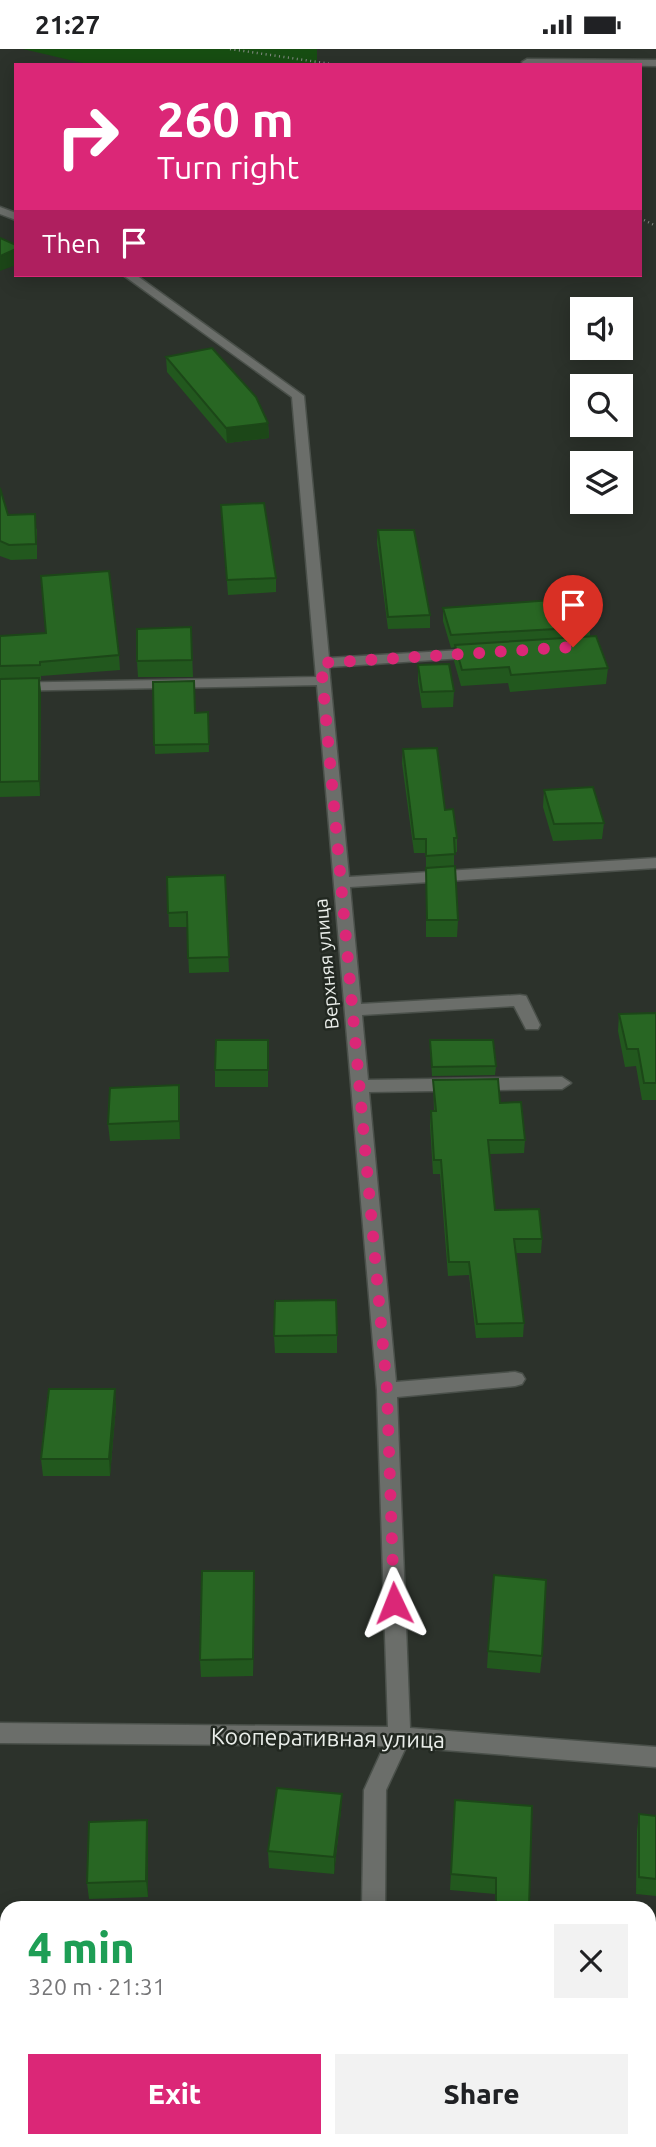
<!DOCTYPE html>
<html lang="en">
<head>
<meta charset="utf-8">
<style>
	body { margin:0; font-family:Ubuntu,sans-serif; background:#f2f2f2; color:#202124; height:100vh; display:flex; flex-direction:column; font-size:26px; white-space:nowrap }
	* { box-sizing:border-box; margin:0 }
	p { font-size:23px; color:#757577 }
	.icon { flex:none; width:38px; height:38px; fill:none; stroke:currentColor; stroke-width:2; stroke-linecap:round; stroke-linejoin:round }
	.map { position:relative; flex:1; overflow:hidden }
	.side { position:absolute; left:0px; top:1852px; width:656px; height:247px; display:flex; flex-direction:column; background:#fff; border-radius:21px 21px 0 0; box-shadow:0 4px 18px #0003 }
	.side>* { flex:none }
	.guide { position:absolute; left:14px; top:14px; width:628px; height:214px; border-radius:0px; box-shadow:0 4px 18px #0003; background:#db2777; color:#fff; overflow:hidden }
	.tools { position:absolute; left:570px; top:248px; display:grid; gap:14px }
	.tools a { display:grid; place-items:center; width:63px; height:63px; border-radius:0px; background:#fff; box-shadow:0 4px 18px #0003; font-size:35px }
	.pin { position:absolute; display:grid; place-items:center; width:60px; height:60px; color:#fff; margin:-72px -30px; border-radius:50% 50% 50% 0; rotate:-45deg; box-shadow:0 0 7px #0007 }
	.pin .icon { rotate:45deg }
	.me { position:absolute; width:77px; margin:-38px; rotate:358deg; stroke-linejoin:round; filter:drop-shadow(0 0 5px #0008) }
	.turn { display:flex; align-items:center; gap:24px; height:147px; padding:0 28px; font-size:32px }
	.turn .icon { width:91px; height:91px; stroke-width:2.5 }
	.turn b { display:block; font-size:49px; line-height:60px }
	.then { display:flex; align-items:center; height:66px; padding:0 28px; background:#0003; gap:14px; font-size:26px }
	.round { display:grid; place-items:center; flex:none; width:74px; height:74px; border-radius:0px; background:#f2f2f2 }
	.head { display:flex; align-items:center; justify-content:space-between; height:119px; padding:0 28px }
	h1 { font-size:42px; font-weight:800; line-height:52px; color:#1e9e55 }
	.primary-button { display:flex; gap:14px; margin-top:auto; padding:14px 28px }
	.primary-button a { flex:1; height:80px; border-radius:0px; background:#db2777; color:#fff; font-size:28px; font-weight:800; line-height:80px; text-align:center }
	.primary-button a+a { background:#f2f2f2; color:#202124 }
	.status { display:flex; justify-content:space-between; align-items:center; height:49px; padding:0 35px; background:#fff; direction:ltr }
	.status svg { height:19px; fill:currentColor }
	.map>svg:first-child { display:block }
	.green { fill:#174e12 }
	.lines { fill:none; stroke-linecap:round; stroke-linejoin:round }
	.minor-casing { stroke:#4a504a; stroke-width:3 }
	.path { stroke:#8a8f8a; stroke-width:2.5; stroke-dasharray:1 3.5; stroke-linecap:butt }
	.minor { fill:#6b6e6a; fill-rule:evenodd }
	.wall { fill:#22581e }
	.shaded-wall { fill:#1c4718 }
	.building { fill:#286623; stroke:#1c4718; stroke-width:2 }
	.route { stroke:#db2777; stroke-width:12; stroke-dasharray:0 21.6 }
	.labels { text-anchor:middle; stroke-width:5; stroke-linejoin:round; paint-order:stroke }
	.street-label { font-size:19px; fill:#eaeeea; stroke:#222821 }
	.near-street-label { font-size:23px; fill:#eaeeea; stroke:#222821 }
</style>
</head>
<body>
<div class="status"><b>21:27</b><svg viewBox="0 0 49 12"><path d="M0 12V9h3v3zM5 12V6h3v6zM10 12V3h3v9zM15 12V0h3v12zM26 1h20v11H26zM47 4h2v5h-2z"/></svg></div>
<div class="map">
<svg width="656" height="2098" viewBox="0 0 656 2098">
	<rect width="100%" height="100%" fill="#2c322b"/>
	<path class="green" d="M 23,0 L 317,0 L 317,16 L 91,16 Z"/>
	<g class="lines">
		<g class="minor-casing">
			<path id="minor" d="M 527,10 L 656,11 L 656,17 L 523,15 L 522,13 Z
				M 0,158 L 16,164 L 16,171 L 0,165 Z
				M 123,226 L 136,226 L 304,347 L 329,609 L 478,600 L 485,604 L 478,608 L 329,618 L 349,828 L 656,809 L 656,819 L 350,838 L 361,955 L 520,946 L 526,947 L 540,976 L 538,980 L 526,980 L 514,957 L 362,966 L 368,1031 L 562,1028 L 571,1034 L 562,1040 L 369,1043 L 396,1333 L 515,1323 L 522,1325 L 525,1330 L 522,1335 L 515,1337 L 397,1348 L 410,1679 L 656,1698 L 656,1718 L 406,1698 L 386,1741 L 385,1858 L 362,1858 L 364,1741 L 384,1697 L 0,1694 L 0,1674 L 388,1678 L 377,1341 L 317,636 L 0,642 L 0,634 L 316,628 L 292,348 Z
				M 355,2091 L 381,2091 L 381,2098 L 355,2098 Z"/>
		</g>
		<path class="path" d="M 230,0 L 338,16
			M 640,169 L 656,177"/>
		<use href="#minor" class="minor"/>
	</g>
	<path class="wall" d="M 166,308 L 268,374 L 269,389 L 227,394 L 167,323 Z
		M 0,439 L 8,466 L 37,480 L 37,510 L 11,511 L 0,507 Z
		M 221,456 L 276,529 L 276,543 L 228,546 Z
		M 378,481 L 430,566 L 430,579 L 388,580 L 377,494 Z
		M 443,559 L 590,578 L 590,587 L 608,619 L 606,635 L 510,643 L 508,634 L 461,637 L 454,612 L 455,598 L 451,599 L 443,572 Z
		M 191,578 L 193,628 L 138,628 L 137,612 Z
		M 0,587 L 119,606 L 120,621 L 41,627 L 41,631 L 40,631 L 41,644 L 40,747 L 0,748 Z
		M 418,616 L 454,642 L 453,658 L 422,659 L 418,633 Z
		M 153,633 L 195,664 L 208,663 L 209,703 L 155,705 Z
		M 403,700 L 445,761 L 457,789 L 457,803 L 454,803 L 454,817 L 458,871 L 457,888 L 426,888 L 426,804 L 414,804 L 402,714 Z
		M 544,741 L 604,774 L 602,790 L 553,792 L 543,758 Z
		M 225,826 L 229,923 L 189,924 L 187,878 L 169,878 L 167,828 Z
		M 656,964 L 656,1051 L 642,1051 L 636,1017 L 625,1018 L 618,982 L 619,965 Z
		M 430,991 L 496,1017 L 495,1026 L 432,1027 Z
		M 268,1008 L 268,1038 L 215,1038 L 215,1021 Z
		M 433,1031 L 500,1054 L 525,1091 L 524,1104 L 490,1105 L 495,1161 L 542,1190 L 541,1204 L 515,1204 L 524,1274 L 523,1288 L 476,1289 L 469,1226 L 448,1227 L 440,1125 L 433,1125 L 430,1076 L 431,1062 L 434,1062 Z
		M 179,1036 L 180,1090 L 110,1092 L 108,1075 Z
		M 337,1286 L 337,1304 L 275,1304 L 274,1287 Z
		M 116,1357 L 110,1427 L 43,1427 L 41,1410 Z
		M 255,1539 L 253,1627 L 201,1628 L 200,1611 Z
		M 488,1602 L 542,1607 L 540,1624 L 487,1619 Z
		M 342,1745 L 341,1762 L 334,1825 L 269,1819 L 268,1802 Z
		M 455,1751 L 529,1858 L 495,1858 L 495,1845 L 450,1841 Z
		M 639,1765 L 656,1767 L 656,1847 L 636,1845 L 637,1782 Z
		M 148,1788 L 148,1848 L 89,1850 L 87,1834 Z
		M 649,1998 L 656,1998 L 656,2075 L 649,2075 Z"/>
	<path class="shaded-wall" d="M 16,200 L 16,216 L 0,222 L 0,207 Z
		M 268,374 L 269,389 L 227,394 L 226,379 Z
		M 39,629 L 41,644 L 40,747 L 39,732 Z
		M 179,1036 L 180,1054 L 180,1090 L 179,1072 Z
		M 115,1340 L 116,1357 L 110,1427 L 109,1410 Z
		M 254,1522 L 255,1539 L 253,1627 L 253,1610 Z
		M 342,1745 L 341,1762 L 334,1825 L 334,1808 Z
		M 147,1771 L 148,1788 L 148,1848 L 146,1832 Z"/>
	<path class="building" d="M 0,189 L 16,196 L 16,200 L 0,207 Z
		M 212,299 L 256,348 L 268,374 L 226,379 L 166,308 Z
		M 0,439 L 8,466 L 35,465 L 36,495 L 9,496 L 0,492 Z
		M 264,454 L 276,529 L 227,531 L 221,456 Z
		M 378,481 L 414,481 L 430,566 L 388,568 Z
		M 109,522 L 119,606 L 40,613 L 40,616 L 0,617 L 0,587 L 46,584 L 41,527 Z
		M 579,549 L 590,578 L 451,586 L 443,559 Z
		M 191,578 L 192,611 L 137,612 L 137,580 Z
		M 596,587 L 608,619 L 511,626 L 509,618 L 462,621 L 455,596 Z
		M 449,615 L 454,642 L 422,643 L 418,616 Z
		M 39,629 L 39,732 L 0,733 L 0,630 Z
		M 194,632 L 195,664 L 208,663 L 209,695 L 154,696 L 153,633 Z
		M 437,699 L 445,761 L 453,760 L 457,789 L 454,789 L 455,805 L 426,807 L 426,790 L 414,790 L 403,700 Z
		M 593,738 L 604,774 L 554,775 L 544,741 Z
		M 455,817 L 458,871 L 427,871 L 426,819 Z
		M 225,826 L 229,908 L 188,909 L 187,863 L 168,864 L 167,828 Z
		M 656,964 L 656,1034 L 644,1034 L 638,1000 L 627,1000 L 619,965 Z
		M 216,991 L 268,991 L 268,1021 L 215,1021 Z
		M 430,991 L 493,991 L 496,1017 L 432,1018 Z
		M 498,1030 L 500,1054 L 521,1053 L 525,1091 L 488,1091 L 495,1161 L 539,1160 L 542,1190 L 514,1190 L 524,1274 L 477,1275 L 469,1213 L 449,1213 L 441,1111 L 434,1111 L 431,1062 L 436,1062 L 433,1031 Z
		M 179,1036 L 179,1072 L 108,1075 L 110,1039 Z
		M 336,1251 L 337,1286 L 274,1287 L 275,1252 Z
		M 49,1340 L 115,1340 L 109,1410 L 41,1410 Z
		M 202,1522 L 254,1522 L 253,1610 L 200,1611 Z
		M 494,1526 L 546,1531 L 542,1607 L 488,1602 Z
		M 277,1739 L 342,1745 L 334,1808 L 268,1802 Z
		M 455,1751 L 532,1757 L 529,1858 L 496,1858 L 496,1829 L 451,1825 Z
		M 639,1765 L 656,1767 L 656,1830 L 639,1828 Z
		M 147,1771 L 146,1832 L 87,1834 L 89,1773 Z
		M 649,1998 L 656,1998 L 656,2059 L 649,2059 Z
		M 205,2091 L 288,2091 L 288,2098 L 204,2098 Z"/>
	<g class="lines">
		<path class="route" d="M 394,1554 L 387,1341 L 321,614 L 573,598"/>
	</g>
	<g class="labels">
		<g class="street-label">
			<text transform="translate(326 915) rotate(-95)" y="7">Верхняя улица</text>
		</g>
		<g class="near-street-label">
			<text transform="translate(328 1689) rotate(1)" y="8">Кооперативная улица</text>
		</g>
	</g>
</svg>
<div class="tools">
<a><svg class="icon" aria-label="sound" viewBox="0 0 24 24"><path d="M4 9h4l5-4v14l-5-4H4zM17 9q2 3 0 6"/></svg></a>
<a><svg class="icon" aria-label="search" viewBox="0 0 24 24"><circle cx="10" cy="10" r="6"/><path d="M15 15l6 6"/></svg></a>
<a><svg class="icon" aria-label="layers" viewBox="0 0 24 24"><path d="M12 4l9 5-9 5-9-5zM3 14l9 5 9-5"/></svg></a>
</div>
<div class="pin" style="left:573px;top:598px;background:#d93025"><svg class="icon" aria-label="arrive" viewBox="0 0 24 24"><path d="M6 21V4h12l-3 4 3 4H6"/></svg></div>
<svg class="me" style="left:394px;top:1554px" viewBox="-20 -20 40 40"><path d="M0-17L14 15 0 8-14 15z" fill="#db2777" stroke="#fff" stroke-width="4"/></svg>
<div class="guide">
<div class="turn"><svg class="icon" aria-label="right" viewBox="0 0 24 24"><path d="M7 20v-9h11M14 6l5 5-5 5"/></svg><div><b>260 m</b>Turn right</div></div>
<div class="then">Then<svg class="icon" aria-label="arrive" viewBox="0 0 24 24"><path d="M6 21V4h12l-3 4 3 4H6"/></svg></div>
</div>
<section class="side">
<div class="head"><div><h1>4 min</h1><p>320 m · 21:31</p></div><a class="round"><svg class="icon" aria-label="close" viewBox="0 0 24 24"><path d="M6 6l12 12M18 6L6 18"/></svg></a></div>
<div class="primary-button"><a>Exit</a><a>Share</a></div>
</section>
</div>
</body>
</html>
